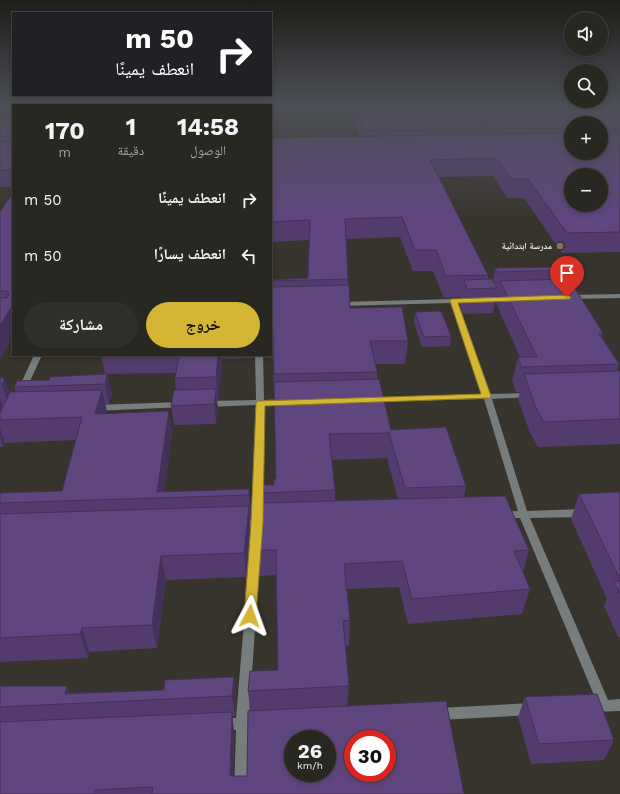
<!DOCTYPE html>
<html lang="ar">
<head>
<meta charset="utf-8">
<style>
	body { margin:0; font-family:"Work Sans","Noto Naskh Arabic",sans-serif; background:#312f2a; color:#f1f3f6; direction:rtl; height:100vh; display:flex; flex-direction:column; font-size:15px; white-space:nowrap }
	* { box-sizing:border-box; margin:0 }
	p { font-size:13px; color:#a5a5a5 }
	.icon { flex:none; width:22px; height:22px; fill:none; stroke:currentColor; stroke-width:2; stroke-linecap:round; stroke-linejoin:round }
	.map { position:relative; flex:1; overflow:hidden; direction:ltr }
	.panel { position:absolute; left:12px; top:104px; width:260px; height:252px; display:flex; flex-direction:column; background:#292722; border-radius:0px; box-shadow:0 2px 6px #0003,0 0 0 1px #454440; direction:rtl }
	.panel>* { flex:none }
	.top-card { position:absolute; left:12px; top:12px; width:260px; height:84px; border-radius:0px; box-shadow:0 2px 6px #0003,0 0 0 1px #454440; direction:rtl; background:#202124; color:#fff; overflow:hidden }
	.buttons { position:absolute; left:564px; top:12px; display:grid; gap:8px }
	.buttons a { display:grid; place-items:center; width:44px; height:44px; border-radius:50%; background:#292722; box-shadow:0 2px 6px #0003,0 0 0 1px #454440; font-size:20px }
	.speed { position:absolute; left:284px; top:730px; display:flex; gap:8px; font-size:20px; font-weight:700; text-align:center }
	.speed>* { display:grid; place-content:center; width:52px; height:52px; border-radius:50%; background:#292722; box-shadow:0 2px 6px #0003,0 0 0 1px #454440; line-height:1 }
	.speed small { font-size:10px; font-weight:400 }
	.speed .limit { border:6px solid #d22; background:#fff; color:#111 }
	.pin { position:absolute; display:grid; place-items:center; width:34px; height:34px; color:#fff; margin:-41px -17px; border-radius:50% 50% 50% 0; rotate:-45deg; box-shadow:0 0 4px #0007 }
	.pin .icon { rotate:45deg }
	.me { position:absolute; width:44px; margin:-22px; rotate:4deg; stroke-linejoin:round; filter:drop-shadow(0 0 3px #0008) }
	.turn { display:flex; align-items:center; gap:14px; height:84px; padding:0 12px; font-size:18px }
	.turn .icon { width:52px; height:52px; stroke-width:2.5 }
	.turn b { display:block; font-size:28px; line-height:34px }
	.eta { display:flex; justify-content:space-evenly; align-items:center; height:68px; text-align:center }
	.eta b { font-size:24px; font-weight:700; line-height:28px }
	.button { display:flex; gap:8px; margin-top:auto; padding:8px 12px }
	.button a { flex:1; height:46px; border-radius:24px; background:#d5b534; color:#111; font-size:16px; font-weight:700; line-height:46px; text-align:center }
	.button a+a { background:#312f2a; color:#f1f3f6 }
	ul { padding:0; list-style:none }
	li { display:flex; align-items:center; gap:12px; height:56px; padding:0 12px }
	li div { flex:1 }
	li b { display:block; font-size:15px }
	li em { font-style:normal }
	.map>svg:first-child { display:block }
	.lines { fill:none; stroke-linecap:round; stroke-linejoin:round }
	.minor { fill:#777c7c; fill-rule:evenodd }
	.wall { fill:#533c6d; fill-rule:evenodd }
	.shaded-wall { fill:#433159 }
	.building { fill:#60467f; stroke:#433159; fill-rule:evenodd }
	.route { fill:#d5b534; stroke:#8a7622 }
	.education-dot { fill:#8d6e63; stroke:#37342d; stroke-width:1.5 }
	.labels { text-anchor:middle; stroke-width:4; stroke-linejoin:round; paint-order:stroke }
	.far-poi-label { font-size:9px; font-weight:bold; fill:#eae7e3; stroke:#37342d; text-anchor:end }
</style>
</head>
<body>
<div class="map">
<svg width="620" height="794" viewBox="0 0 620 794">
	<rect width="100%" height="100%" fill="#37342d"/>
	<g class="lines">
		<path class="minor" d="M 620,294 L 620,298 L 570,299 L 567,297 L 570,295 Z
			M 454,299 L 460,300 L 461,301 L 458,303 L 490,394 L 529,393 L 533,395 L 529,397 L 492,399 L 527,511 L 583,509 L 586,510 L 588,513 L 586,516 L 583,517 L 530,518 L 608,700 L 620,699 L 620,711 L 591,712 L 587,710 L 585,706 L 587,702 L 596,700 L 520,518 L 500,518 L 498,515 L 500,512 L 518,511 L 484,399 L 373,402 L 369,400 L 373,398 L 482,394 L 451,303 L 340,306 L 337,304 L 340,302 Z
			M 34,355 L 42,355 L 26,390 L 25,392 L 19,392 L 18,390 Z
			M 255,355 L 263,355 L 264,400 L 285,399 L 289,402 L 285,405 L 264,405 L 262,520 L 274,520 L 276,523 L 274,526 L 262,527 L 249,717 L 258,717 L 262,719 L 264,723 L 262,727 L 258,729 L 248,729 L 248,794 L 234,794 L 236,730 L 223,730 L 219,728 L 217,724 L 219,720 L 223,718 L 236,718 L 252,527 L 236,527 L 234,524 L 236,521 L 252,520 L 256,405 L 207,407 L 203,404 L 207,401 L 256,400 Z
			M 181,402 L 184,403 L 185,405 L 184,407 L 95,411 L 91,408 L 95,405 Z
			M 531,703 L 535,705 L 537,709 L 535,713 L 531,715 L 439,720 L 435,718 L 433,714 L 435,710 L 439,708 Z"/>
	</g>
	<path class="wall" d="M 350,108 L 620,108 L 620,252 L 562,253 L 524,198 L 507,198 L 493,176 L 439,177 L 488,275 L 488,279 L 493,280 L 495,268 L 565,270 L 563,279 L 603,333 L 602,337 L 619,364 L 617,371 L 620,371 L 620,444 L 538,447 L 530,433 L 518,399 L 520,392 L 516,392 L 512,381 L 518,357 L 520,357 L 496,303 L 497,296 L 496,296 L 493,313 L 463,314 L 460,304 L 461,297 L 444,298 L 433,271 L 413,271 L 400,237 L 346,239 L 348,279 L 348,285 L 350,308 L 408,341 L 405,364 L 376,364 L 377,372 L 377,379 L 391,430 L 466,486 L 464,497 L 529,550 L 523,572 L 530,589 L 522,614 L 408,624 L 399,587 L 347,589 L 350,620 L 349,646 L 345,646 L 349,686 L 347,706 L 464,794 L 0,794 L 0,686 L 67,686 L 70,693 L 164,690 L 234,677 L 236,697 L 235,716 L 232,716 L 234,732 L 233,776 L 246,776 L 247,775 L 250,710 L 248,691 L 278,670 L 276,575 L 260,576 L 258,550 L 263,503 L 262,493 L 274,485 L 276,479 L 273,358 L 265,358 L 264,355 L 271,355 L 271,280 L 308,278 L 309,240 L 271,242 L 271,138 L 360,136 ZM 571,123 L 601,153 L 571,153 ZM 387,458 L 398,499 L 335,501 L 335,490 L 332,460 Z
		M 0,119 L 13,119 L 13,187 L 0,187 Z
		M 13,193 L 13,335 L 0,360 L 0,212 Z
		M 415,312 L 451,336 L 450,346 L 422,347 L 414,322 Z
		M 101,355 L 255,355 L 254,358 L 222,359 L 218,401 L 217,401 L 218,409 L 216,424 L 174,425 L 171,406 L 176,390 L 175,378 L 176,373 L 105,374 Z
		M 107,374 L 112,394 L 109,404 L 105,404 L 107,412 L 106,414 L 172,433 L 164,492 L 249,489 L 251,512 L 251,519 L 250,519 L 250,530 L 246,577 L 166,580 L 157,648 L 89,652 L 88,658 L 0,662 L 0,493 L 62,491 L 76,440 L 5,443 L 3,447 L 0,447 L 0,378 L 9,393 L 16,392 L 14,387 L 49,380 Z
		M 620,492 L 620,637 L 618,637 L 604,606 L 607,599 L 571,519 L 579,494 Z
		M 525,697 L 614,740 L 604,760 L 531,764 L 518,717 Z"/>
	<path class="shaded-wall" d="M 13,304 L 13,335 L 0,360 L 0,326 Z
		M 218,355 L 222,355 L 222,359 L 218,401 L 216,377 Z
		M 107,374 L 112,394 L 109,404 L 105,384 Z
		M 5,378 L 12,400 L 9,406 L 2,384 Z
		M 216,389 L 218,409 L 216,424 L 214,404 Z
		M 102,390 L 107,412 L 101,437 L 95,414 Z
		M 0,398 L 6,415 L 0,420 Z
		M 169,411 L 172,433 L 164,498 L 157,492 Z
		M 0,428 L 5,443 L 3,447 L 0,438 Z
		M 249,489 L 251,512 L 251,519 L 249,495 Z
		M 249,506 L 250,530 L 246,577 L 244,553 Z
		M 161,556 L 166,580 L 157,648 L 152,625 Z
		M 82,628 L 89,652 L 88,658 L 80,634 Z
		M 234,677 L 236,697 L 235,716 L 232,696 Z
		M 67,686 L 74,703 L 65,694 Z
		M 232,712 L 234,732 L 232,794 L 230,775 Z"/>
	<path class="building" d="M 357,108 L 468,108 L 483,129 L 365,130 Z
		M 476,108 L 620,108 L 620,128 L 605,128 L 604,131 L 605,133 L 620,133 L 620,232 L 567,233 L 528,179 L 511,179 L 496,158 L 430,160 L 488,275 L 446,276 L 436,250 L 415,250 L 402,217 L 345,219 L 348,279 L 271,281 L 271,280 L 308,278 L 310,220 L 271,222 L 271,138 L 571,133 L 571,153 L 601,153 L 601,123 L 571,123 L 571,128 L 490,129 ZM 571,175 L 601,175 L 601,205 L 571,205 Z
		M 0,119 L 13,119 L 13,170 L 0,170 L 0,142 L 9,142 L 10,137 L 0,137 Z
		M 13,193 L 13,304 L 0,326 L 0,298 L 7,298 L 9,293 L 7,291 L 0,291 L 0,212 Z
		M 563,267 L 565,270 L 497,272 L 495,268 Z
		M 492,279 L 497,288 L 467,289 L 464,280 Z
		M 569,279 L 603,333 L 599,334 L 619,364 L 521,367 L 518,357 L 537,357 L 500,281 Z
		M 349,285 L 350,308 L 402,307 L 408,341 L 370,341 L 377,372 L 274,374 L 273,335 L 271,335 L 271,287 Z
		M 441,311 L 451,336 L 424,337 L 415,312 Z
		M 179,355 L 218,355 L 216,377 L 175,378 Z
		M 620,371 L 620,419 L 544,422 L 536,408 L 524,374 Z
		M 107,374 L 105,384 L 14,387 L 17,381 L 49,380 L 50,377 Z
		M 0,378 L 5,378 L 2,384 L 0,384 Z
		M 379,379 L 391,430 L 446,427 L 466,486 L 405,488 L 389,433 L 329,434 L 335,490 L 262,493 L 262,485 L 274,485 L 274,479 L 276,479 L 274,382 Z
		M 216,389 L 214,404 L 171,406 L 174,390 Z
		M 102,390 L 95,414 L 169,411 L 157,492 L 249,489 L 249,495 L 0,503 L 0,493 L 62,491 L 82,417 L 0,420 L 0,413 L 10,392 Z
		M 620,492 L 620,579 L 579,494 Z
		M 505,496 L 529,550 L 514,551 L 530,589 L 412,599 L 402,561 L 344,564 L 350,620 L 343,621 L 349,686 L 248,691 L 250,671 L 278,670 L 276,550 L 258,550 L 262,503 Z
		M 249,506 L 244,553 L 161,556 L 152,625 L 82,628 L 80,634 L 0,638 L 0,514 Z
		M 614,581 L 620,581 L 620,594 Z
		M 234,677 L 232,696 L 0,707 L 0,686 L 67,686 L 65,694 L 164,690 L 165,680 Z
		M 597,694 L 614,740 L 539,744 L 525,697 Z
		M 446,701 L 464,794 L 152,794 L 153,787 L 95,790 L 95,794 L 0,794 L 0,722 L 232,712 L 230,775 L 231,776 L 246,776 L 247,775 L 248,711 ZM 293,739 L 327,739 L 327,773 L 293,773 ZM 353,739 L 387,739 L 387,773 L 353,773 Z"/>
	<linearGradient id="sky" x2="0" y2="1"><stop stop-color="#1e1d19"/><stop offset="0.49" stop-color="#4d5057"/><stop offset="1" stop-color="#4d5057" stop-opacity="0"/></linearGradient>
	<rect width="620" height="219" fill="url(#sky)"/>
	<path class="route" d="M 567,295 L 571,297 L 570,299 L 458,303 L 491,396 L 490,398 L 265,406 L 263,523 L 256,616 L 255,619 L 250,621 L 246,619 L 244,616 L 251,523 L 256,403 L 257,401 L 481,394 L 450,301 L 451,299 Z"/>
	<circle class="education-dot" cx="560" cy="246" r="4"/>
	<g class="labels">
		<g class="far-poi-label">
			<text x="552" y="249">مدرسة ابتدائية</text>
		</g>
	</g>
</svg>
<div class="buttons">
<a><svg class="icon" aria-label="sound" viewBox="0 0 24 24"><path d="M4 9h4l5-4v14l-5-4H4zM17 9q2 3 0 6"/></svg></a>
<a><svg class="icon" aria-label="search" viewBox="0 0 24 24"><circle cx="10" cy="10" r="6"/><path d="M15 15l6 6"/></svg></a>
<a>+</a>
<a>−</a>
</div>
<div class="speed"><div>26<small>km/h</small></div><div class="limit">30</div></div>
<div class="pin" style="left:567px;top:297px;background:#d93025"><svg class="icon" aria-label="arrive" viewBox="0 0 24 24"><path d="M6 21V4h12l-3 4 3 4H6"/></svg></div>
<svg class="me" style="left:250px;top:616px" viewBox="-20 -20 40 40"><path d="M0-17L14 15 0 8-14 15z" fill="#d5b534" stroke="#fff" stroke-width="4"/></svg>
<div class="top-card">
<div class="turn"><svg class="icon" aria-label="right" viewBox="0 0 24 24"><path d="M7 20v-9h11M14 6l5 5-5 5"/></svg><div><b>50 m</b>انعطف يمينًا</div></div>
</div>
<section class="panel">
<div class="eta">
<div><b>14:58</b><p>الوصول</p></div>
<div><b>1</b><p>دقيقة</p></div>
<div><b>170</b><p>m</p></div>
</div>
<ul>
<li><svg class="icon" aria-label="right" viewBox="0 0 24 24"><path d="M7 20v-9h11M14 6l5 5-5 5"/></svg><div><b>انعطف يمينًا</b></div><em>50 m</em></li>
<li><svg class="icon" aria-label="left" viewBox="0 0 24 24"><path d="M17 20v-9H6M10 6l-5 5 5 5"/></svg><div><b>انعطف يسارًا</b></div><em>50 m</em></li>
</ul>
<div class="button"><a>خروج</a><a>مشاركة</a></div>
</section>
</div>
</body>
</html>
